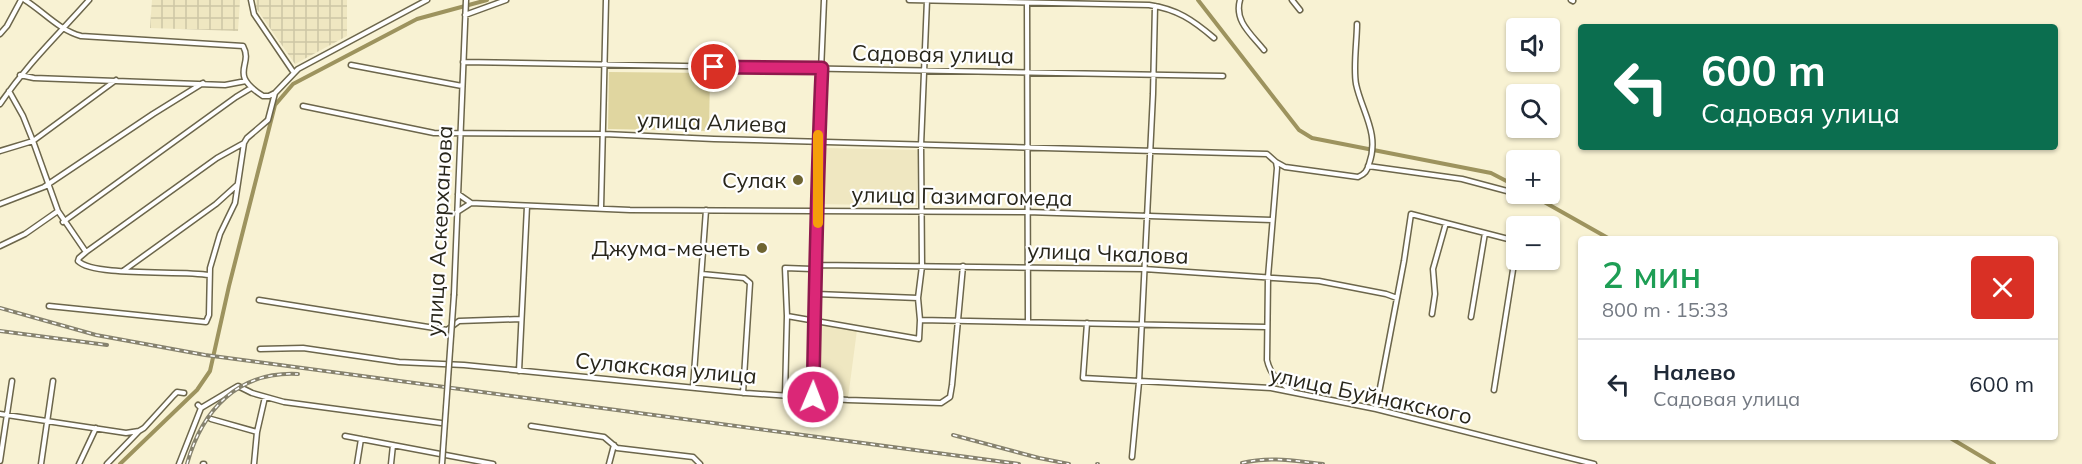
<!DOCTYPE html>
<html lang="ru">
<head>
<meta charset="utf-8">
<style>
	body { margin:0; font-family:Mulish,sans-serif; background:#f6f6f7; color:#1f2937; height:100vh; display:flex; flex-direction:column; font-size:22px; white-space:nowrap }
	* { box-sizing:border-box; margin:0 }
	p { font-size:20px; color:#747a83 }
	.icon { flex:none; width:33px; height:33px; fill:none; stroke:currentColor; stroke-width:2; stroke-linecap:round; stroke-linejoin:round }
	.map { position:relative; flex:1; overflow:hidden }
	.drawer { position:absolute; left:1578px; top:236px; width:480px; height:204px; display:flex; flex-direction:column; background:#fff; border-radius:6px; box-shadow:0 2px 4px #0004 }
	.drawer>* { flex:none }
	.hud { position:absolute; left:1578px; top:24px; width:480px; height:126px; border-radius:6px; box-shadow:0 2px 4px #0004; background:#0b6e4f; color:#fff; overflow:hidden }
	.fabs { position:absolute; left:1506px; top:18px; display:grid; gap:12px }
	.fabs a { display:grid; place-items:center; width:54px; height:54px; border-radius:6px; background:#fff; box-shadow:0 2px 4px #0004; font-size:30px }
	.pin { position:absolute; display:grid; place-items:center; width:51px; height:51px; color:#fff; margin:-26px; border:3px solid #fff; border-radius:50%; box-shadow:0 2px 6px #0007 }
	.me { position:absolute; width:66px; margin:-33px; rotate:1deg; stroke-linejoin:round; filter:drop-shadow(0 0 4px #0008) }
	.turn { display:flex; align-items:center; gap:21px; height:126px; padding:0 24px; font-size:27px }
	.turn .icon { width:78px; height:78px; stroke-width:2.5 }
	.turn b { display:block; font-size:42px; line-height:51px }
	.round { display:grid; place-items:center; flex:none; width:63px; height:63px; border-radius:6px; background:#f6f6f7 }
	.headline { display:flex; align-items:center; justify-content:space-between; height:102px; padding:0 24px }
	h1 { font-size:36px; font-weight:600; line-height:45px; color:#1e9e55 }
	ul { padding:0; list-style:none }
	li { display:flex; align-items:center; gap:18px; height:90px; padding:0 24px; border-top:2px solid #e0e1e3 }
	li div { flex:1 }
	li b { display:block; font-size:22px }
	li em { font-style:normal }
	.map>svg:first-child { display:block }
	.built { fill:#efe7c1 }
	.industrial { fill:url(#industrial-grid) }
	.green { fill:#e0d6a0 }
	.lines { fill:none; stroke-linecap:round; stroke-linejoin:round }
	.canal { stroke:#9d935e; stroke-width:4 }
	.minor-casing { stroke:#6c664b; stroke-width:7 }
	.minor { stroke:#fff; stroke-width:4 }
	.rail-casing { stroke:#86826e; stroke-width:4 }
	.rail { stroke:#fff; stroke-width:1.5; stroke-dasharray:4.5; stroke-linecap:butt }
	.minor-bridge-casing { stroke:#6c664b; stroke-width:7; stroke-linecap:butt }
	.minor-bridge { stroke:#fff; stroke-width:4 }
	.route-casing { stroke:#8e194d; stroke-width:15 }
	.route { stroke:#db2777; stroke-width:10 }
	.slow { stroke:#f59e0b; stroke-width:10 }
	.poi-dot { fill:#6e6431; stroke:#fff; stroke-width:2 }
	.labels { text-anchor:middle; stroke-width:4.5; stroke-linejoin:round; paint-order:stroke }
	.street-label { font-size:22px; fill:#28261b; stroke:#fff }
	.poi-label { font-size:22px; fill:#28261b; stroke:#fff; text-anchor:end }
</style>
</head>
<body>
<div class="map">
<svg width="2082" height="464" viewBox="0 0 2082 464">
	<defs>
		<pattern id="industrial-grid" width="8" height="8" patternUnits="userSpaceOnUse" patternTransform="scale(1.5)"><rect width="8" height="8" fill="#efe7c1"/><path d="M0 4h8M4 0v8" fill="none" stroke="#cdc6a5"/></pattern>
	</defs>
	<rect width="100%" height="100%" fill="#f8f2d3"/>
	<path class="built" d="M 824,148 L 918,150 L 917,206 L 822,204 Z
		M 820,324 L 857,330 L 848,398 L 815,396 Z"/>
	<path class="industrial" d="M 152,0 L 240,0 L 238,31 L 150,28 Z
		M 256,0 L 347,0 L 347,36 L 295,64 L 256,8 Z"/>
	<path class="green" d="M 609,72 L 710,73 L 709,131 L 608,129 Z"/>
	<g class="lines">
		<path class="canal" d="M 1198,0 L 1299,130 L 1312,138 L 1491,173 L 1516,186
			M 1530,194 L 1608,238
			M 1947,436 L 1994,464
			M 120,464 L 197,390 L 210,371 L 229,286 L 275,105 L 293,84 L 417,19 L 487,0"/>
		<g class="minor-casing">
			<path id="minor" d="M 25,0 C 44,12 59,30 81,36 L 243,46 C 254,66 227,73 263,96 L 269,96 L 275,93 L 298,69 L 427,0
				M 251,0 L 254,14 L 294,73
				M 909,0 L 1149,5 C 1177,9 1193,20 1214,38
				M 1240,0 C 1234,21 1251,34 1264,50
				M 1292,0 L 1300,10
				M 1571,0 L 1573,1
				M 1027,3 L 1028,322
				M 465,15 L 506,0
				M 0,34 L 7,26 L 21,0
				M 463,62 L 1223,76
				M 351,65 L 462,86
				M 20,75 L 34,78 L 225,85 L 246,81
				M 9,91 L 23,116 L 33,141 L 58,211 L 86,252
				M 0,104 C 28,63 57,36 89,0
				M 303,106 L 434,133 L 604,134 L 714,139 L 1267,154 L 1276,162 L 1277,168 L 1268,277 L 1267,360 C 1271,377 1280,382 1293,392
				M 0,151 L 33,141 L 116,80
				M 1276,162 L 1285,167 L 1358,177 C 1365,174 1367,171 1369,164 C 1380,134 1362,112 1356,84 C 1353,67 1357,41 1357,24
				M 1368,166 L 1462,179 L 1507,191
				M 458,194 L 471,203 L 630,210 L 1027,212 L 1272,220
				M 0,204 L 44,187 L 153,114 L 203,83
				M 601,208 L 606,0
				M 457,212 L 471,203
				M 63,222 L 236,97 L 251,88
				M 0,246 L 25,234 L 58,211
				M 123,271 L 216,204 L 237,185
				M 702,274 L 744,278 L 750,283 L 743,393
				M 209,275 C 181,270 94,277 78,261 L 79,258 L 86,252 L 217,158 L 244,143
				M 454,294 L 466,0
				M 918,298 L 922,266 L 921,145 L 927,0
				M 259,300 L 447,330 L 459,321 L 521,319
				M 49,306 L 206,322 L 209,315 L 210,268 L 220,234 L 235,203 L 244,143 L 247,138 L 268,120 L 275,93
				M 1432,314 L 1435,294 L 1433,269 L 1446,223
				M 787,316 L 919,339 L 920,320 L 918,298 L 816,294
				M 1471,317 L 1485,233
				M 920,320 L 1266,327
				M 1087,323 L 1083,378 L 1271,388 L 1376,409 L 1594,464
				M 260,349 L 303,348 L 399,362 L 464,365 L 746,393 L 848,400 L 941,403 L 950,397 L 952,385 L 963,266
				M 519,371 L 527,206
				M 693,387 L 706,210
				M 1494,390 L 1516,251
				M 785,395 L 787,316 L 785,268 L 812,269 L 817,265 L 1144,269 L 1319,281 L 1386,294 L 1397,298
				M 813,397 L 818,210 L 818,142 L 824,0
				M 198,405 L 201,408 L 238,386 L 252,393 L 284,402 L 441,423
				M 1376,409 L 1404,261 L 1411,214 L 1516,241
				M 0,414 L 126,433 L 139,431 L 144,428 L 174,395 L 177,392 L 184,393
				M 211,419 L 257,432
				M 531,426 L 604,437 L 617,448 L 693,457 L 700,464
				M 345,436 L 493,464
				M 1132,457 L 1139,382 L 1153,94 L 1155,6
				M 0,461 L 12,381
				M 41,464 L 53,381
				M 79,464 L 96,428
				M 107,464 L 138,432
				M 179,464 L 201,408
				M 203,464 L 204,464
				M 254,464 L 257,432 L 265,397
				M 357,464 L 361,439
				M 391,464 L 393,445
				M 609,464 L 614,445"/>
		</g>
		<use href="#minor" class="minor"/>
		<g class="rail-casing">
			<path id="rail" d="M 0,308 L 96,335 L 205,355 L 1019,464
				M 0,331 L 107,345
				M 953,435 L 1039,458 L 1069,464
				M 1242,463 C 1270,456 1295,461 1323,464
				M 187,464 C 202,410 238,371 298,374
				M 1097,464 L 1098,464"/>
		</g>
		<use href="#rail" class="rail"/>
		<g class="minor-bridge-casing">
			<path id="minor-bridge" d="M 442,464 L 454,294"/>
		</g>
		<use href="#minor-bridge" class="minor-bridge"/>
	</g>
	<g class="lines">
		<g class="route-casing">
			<path id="route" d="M 714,67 L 822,68 C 817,178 815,288 813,397"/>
		</g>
		<use href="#route" class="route"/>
		<path class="slow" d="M 818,223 L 818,135"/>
	</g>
	<g class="poi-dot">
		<circle cx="798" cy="180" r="6"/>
		<circle cx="762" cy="248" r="6"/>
	</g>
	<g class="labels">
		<g class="street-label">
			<text transform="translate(933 54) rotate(1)" y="8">Садовая улица</text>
			<text transform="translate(712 122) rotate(2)" y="8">улица Алиева</text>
			<text transform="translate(962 196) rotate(1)" y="8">улица Газимагомеда</text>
			<text transform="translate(439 231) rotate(-87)" y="8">улица Аскерханова</text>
			<text transform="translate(1108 253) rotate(2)" y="8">улица Чкалова</text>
			<text transform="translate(666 368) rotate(5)" y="8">Сулакская улица</text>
			<text transform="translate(1371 395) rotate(12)" y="8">улица Буйнакского</text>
		</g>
		<g class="poi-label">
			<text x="786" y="188">Сулак</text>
			<text x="750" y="256">Джума-мечеть</text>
		</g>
	</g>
</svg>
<div class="fabs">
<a><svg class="icon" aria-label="sound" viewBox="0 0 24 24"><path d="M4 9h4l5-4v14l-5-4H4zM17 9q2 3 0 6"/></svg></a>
<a><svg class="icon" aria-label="search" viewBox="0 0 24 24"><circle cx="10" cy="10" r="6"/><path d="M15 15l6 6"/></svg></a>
<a>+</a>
<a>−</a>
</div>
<div class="pin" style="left:714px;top:67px;background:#d93025"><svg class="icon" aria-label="arrive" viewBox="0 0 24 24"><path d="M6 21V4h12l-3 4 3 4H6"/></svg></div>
<svg class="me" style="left:813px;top:397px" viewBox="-20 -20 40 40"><circle r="17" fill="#db2777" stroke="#fff" stroke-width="3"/><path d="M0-11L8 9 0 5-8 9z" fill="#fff"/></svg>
<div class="hud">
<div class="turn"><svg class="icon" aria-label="left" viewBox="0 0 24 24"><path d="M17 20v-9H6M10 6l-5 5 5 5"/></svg><div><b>600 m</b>Садовая улица</div></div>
</div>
<section class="drawer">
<div class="headline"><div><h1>2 мин</h1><p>800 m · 15:33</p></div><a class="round" style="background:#d93025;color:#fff"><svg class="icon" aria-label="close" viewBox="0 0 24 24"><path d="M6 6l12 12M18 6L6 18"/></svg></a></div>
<ul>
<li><svg class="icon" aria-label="left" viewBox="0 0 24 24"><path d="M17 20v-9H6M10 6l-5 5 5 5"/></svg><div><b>Налево</b><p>Садовая улица</p></div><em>600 m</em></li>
</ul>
</section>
</div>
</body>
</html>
